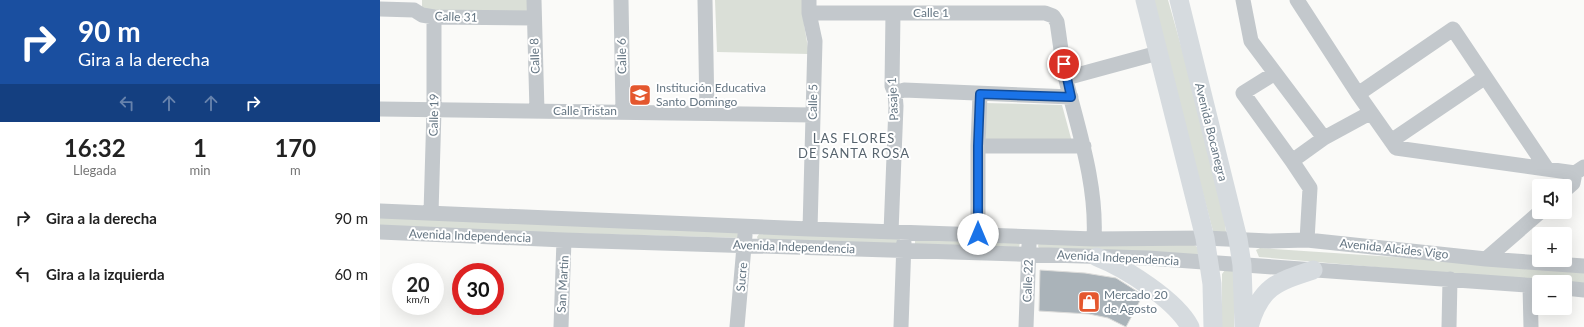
<!DOCTYPE html>
<html lang="es">
<head>
<meta charset="utf-8">
<style>
	body { margin:0; font-family:Lato,sans-serif; background:#f2f2f2; color:#222; height:100vh; display:flex; flex-direction:column; font-size:15px; white-space:nowrap }
	* { box-sizing:border-box; margin:0 }
	p { font-size:13px; color:#767676 }
	.icon { flex:none; width:22px; height:22px; fill:none; stroke:currentColor; stroke-width:2; stroke-linecap:round; stroke-linejoin:round }
	.map { position:relative; flex:1; overflow:hidden }
	.side { display:flex; flex-direction:column; background:#fff; width:380px }
	.side>* { flex:none }
	.guide { background:#1a4fa0; color:#fff; overflow:hidden }
	.tools { position:absolute; left:1152px; top:179px; display:grid; gap:8px }
	.tools a { display:grid; place-items:center; width:40px; height:40px; border-radius:4px; background:#fff; box-shadow:0 4px 16px #0002; font-size:20px }
	.speed { position:absolute; left:12px; top:263px; display:flex; gap:8px; font-size:20px; font-weight:700; text-align:center }
	.speed>* { display:grid; place-content:center; width:52px; height:52px; border-radius:50%; background:#fff; box-shadow:0 4px 16px #0002; line-height:1 }
	.speed small { font-size:10px; font-weight:400 }
	.speed .limit { border:6px solid #d22; background:#fff; color:#111 }
	.pin { position:absolute; display:grid; place-items:center; width:34px; height:34px; color:#fff; margin:-17px; border:2px solid #fff; border-radius:50%; box-shadow:0 1px 4px #0007 }
	.me { position:absolute; width:44px; margin:-22px; rotate:0deg; stroke-linejoin:round; filter:drop-shadow(0 0 3px #0008) }
	.turn { display:flex; align-items:center; gap:14px; height:84px; padding:0 12px; font-size:18px }
	.turn .icon { width:52px; height:52px; stroke-width:2.5 }
	.turn b { display:block; font-size:28px; line-height:34px }
	.lanes { display:flex; align-items:center; height:38px; padding:0 12px; background:#0003; justify-content:center; gap:20px; direction:ltr }
	.lanes .off { opacity:.35 }
	.eta { display:flex; justify-content:space-evenly; align-items:center; height:68px; text-align:center }
	.eta b { font-size:24px; font-weight:700; line-height:28px }
	ul { padding:0; list-style:none }
	li { display:flex; align-items:center; gap:12px; height:56px; padding:0 12px }
	li div { flex:1 }
	li b { display:block; font-size:15px }
	li em { font-style:normal }
	main { display:flex; flex:1; min-height:0 }
	.map>svg:first-child { display:block }
	.green { fill:#dadfd7 }
	.building { fill:#aab3b9; stroke:#dcdcda }
	.lines { fill:none; stroke-linecap:round; stroke-linejoin:round }
	.minor { stroke:#c3c8cc; stroke-width:15 }
	.major { stroke:#d6dbdf; stroke-width:19 }
	.route-casing { stroke:#114b97; stroke-width:10 }
	.route { stroke:#1a73e8; stroke-width:7 }
	.labels { text-anchor:middle; stroke-width:4; stroke-linejoin:round; paint-order:stroke }
	.street-label { font-size:12px; fill:#657683; stroke:#fff }
	.poi-label { font-size:12px; fill:#657683; stroke:#fff; text-anchor:start }
	.neighbourhood-label { font-size:13px; letter-spacing:1px; fill:#57646e; stroke:#fff }
</style>
</head>
<body>
<main>
<section class="side">
<div class="guide">
<div class="turn"><svg class="icon" aria-label="right" viewBox="0 0 24 24"><path d="M7 20v-9h11M14 6l5 5-5 5"/></svg><div><b>90 m</b>Gira a la derecha</div></div>
<div class="lanes"><svg class="icon off" aria-label="left" viewBox="0 0 24 24"><path d="M17 20v-9H6M10 6l-5 5 5 5"/></svg><svg class="icon off" aria-label="ahead" viewBox="0 0 24 24"><path d="M12 20V5M6 11l6-6 6 6"/></svg><svg class="icon off" aria-label="ahead" viewBox="0 0 24 24"><path d="M12 20V5M6 11l6-6 6 6"/></svg><svg class="icon" aria-label="right" viewBox="0 0 24 24"><path d="M7 20v-9h11M14 6l5 5-5 5"/></svg></div>
</div>
<div class="eta">
<div><b>16:32</b><p>Llegada</p></div>
<div><b>1</b><p>min</p></div>
<div><b>170</b><p>m</p></div>
</div>
<ul>
<li><svg class="icon" aria-label="right" viewBox="0 0 24 24"><path d="M7 20v-9h11M14 6l5 5-5 5"/></svg><div><b>Gira a la derecha</b></div><em>90 m</em></li>
<li><svg class="icon" aria-label="left" viewBox="0 0 24 24"><path d="M17 20v-9H6M10 6l-5 5 5 5"/></svg><div><b>Gira a la izquierda</b></div><em>60 m</em></li>
</ul>
</section>
<div class="map">
<svg width="1204" height="327" viewBox="0 0 1204 327">
	<rect width="100%" height="100%" fill="#fafaf8"/>
	<path class="green" d="M 42,0 L 148,0 L 148,16 L 42,13 Z
		M 335,0 L 423,0 L 424,24 L 429,54 L 337,52 Z
		M 771,0 L 788,0 L 811,81 L 844,216 L 846,232 L 840,235 L 833,231 Z
		M 604,103 L 682,105 L 692,142 L 606,142 Z
		M 0,217 L 358,231 L 363,238 L 0,228 Z
		M 379,234 L 520,238 L 519,245 L 378,240 L 377,237 Z
		M 535,240 L 640,243 L 639,247 L 535,244 Z
		M 659,243 L 814,245 L 819,248 L 819,253 L 815,256 L 660,251 L 658,246 Z
		M 880,248 L 1148,266 L 1204,272 L 1204,285 L 1185,282 L 1170,282 L 879,257 L 876,250 Z
		M 845,270 L 854,270 L 854,327 L 842,327 L 842,274 Z"/>
	<path class="building" d="M 660,270 L 705,273 L 736,278 L 763,295 L 746,327 L 728,318 L 709,314 L 659,311 Z"/>
	<g class="lines">
		<path class="minor" d="M 154,0 L 157,111
			M 241,0 L 243,111
			M 325,0 L 327,113
			M 429,0 L 429,13 L 435,41 L 430,229
			M 863,0 L 871,41 L 944,138
			M 917,0 L 978,94 L 1016,148 L 1195,173
			M 0,9 L 34,10 L 42,15 L 54,17 L 154,18
			M 429,13 L 665,13 L 673,16 L 677,22 C 680,41 682,61 686,80 C 699,132 717,185 714,239
			M 895,73 L 863,93 L 912,161 L 930,188 L 927,240
			M 686,78 L 778,53
			M 515,93 L 524,90 L 691,97
			M 978,94 L 1073,29 L 1167,169
			M 0,109 L 433,115
			M 1011,141 L 1104,78
			M 598,146 L 704,146
			M 912,161 L 944,138 L 990,113
			M 1185,190 L 1193,183 L 1195,173 L 1204,167
			M 0,211 L 430,229 L 714,239 L 825,238 L 889,241 L 927,240 L 1106,259 L 1204,266
			M 51,213 L 54,110 L 54,17
			M 0,232 L 184,240 L 768,258 L 1159,286
			M 511,232 L 516,106 L 515,93 L 512,86 L 513,13
			M 598,234 L 598,146 L 600,94
			M 1106,259 L 1160,212
			M 1150,286 L 1151,327
			M 1185,288 L 1204,290
			M 181,327 L 184,240
			M 357,327 L 365,235
			M 521,327 L 524,242
			M 646,327 L 649,245
			M 1069,327 L 1070,279"/>
		<path class="major" d="M 765,0 L 825,238 L 832,284 L 833,327
			M 799,0 L 858,239 L 862,265 L 864,327
			M 717,257 C 745,268 796,300 810,327
			M 869,327 C 880,287 896,282 933,270"/>
	</g>
	<g class="lines">
		<g class="route-casing">
			<path id="route" d="M 598,234 L 598,146 L 600,94 L 691,97 L 684,64"/>
		</g>
		<use href="#route" class="route"/>
	</g>
	<defs>
		<g id="school-square" transform="scale(1.15)"><rect x="-9" y="-9" width="18" height="18" rx="4" fill="#e4572e" stroke="#fff"/><path d="M0-5L7-2L0 1L-7-2ZM-4 1L0 2.5L4 1V4Q0 6-4 4Z" fill="#fff"/></g>
		<g id="shop-square" transform="scale(1.15)"><rect x="-9" y="-9" width="18" height="18" rx="4" fill="#e4572e" stroke="#fff"/><path d="M-5-2.5h2.3a2.7 3.5 0 0 1 5.4 0H5L5.5 6h-11ZM-1.5-2.5h3a1.5 2.3 0 0 0-3 0Z" fill="#fff"/></g>
	</defs>
	<g fill-rule="evenodd">
		<use href="#school-square" x="260" y="95"/>
		<use href="#shop-square" x="709" y="302"/>
	</g>
	<g class="labels">
		<g class="street-label">
			<text x="551" y="17">Calle 1</text>
			<text transform="translate(76 17) rotate(2)" y="4">Calle 31</text>
			<text transform="translate(155 56) rotate(-92)" y="4">Calle 8</text>
			<text transform="translate(242 56) rotate(-91)" y="4">Calle 6</text>
			<text transform="translate(513 99) rotate(-93)" y="4">Pasaje 1</text>
			<text transform="translate(433 102) rotate(-89)" y="4">Calle 5</text>
			<text x="205" y="115">Calle Tristan</text>
			<text transform="translate(54 115) rotate(-89)" y="4">Calle 19</text>
			<text transform="translate(831 132) rotate(76)" y="4">Avenida Bocanegra</text>
			<text transform="translate(90 236) rotate(2)" y="4">Avenida Independencia</text>
			<text transform="translate(414 247) rotate(2)" y="4">Avenida Independencia</text>
			<text transform="translate(1014 249) rotate(6)" y="4">Avenida Alcides Vigo</text>
			<text transform="translate(738 258) rotate(3)" y="4">Avenida Independencia</text>
			<text transform="translate(362 277) rotate(-85)" y="4">Sucre</text>
			<text transform="translate(648 281) rotate(-88)" y="4">Calle 22</text>
			<text transform="translate(183 284) rotate(-87)" y="4">San Martin</text>
		</g>
		<g class="poi-label">
			<text x="276" y="92">Institución Educativa<tspan x="276" dy="14">Santo Domingo</tspan></text>
			<text x="724" y="299">Mercado 20<tspan x="724" dy="14">de Agosto</tspan></text>
		</g>
		<g class="neighbourhood-label">
			<text x="474" y="143">LAS FLORES<tspan x="474" dy="15">DE SANTA ROSA</tspan></text>
		</g>
	</g>
</svg>
<div class="tools">
<a><svg class="icon" aria-label="sound" viewBox="0 0 24 24"><path d="M4 9h4l5-4v14l-5-4H4zM17 9q2 3 0 6"/></svg></a>
<a>+</a>
<a>−</a>
</div>
<div class="speed"><div>20<small>km/h</small></div><div class="limit">30</div></div>
<div class="pin" style="left:684px;top:64px;background:#d93025"><svg class="icon" aria-label="arrive" viewBox="0 0 24 24"><path d="M6 21V4h12l-3 4 3 4H6"/></svg></div>
<svg class="me" style="left:598px;top:234px" viewBox="-20 -20 40 40"><circle r="19" fill="#fff"/><path d="M0-13L10 11 0 6-10 11z" fill="#1a73e8"/></svg>
</div>
</main>
</body>
</html>
